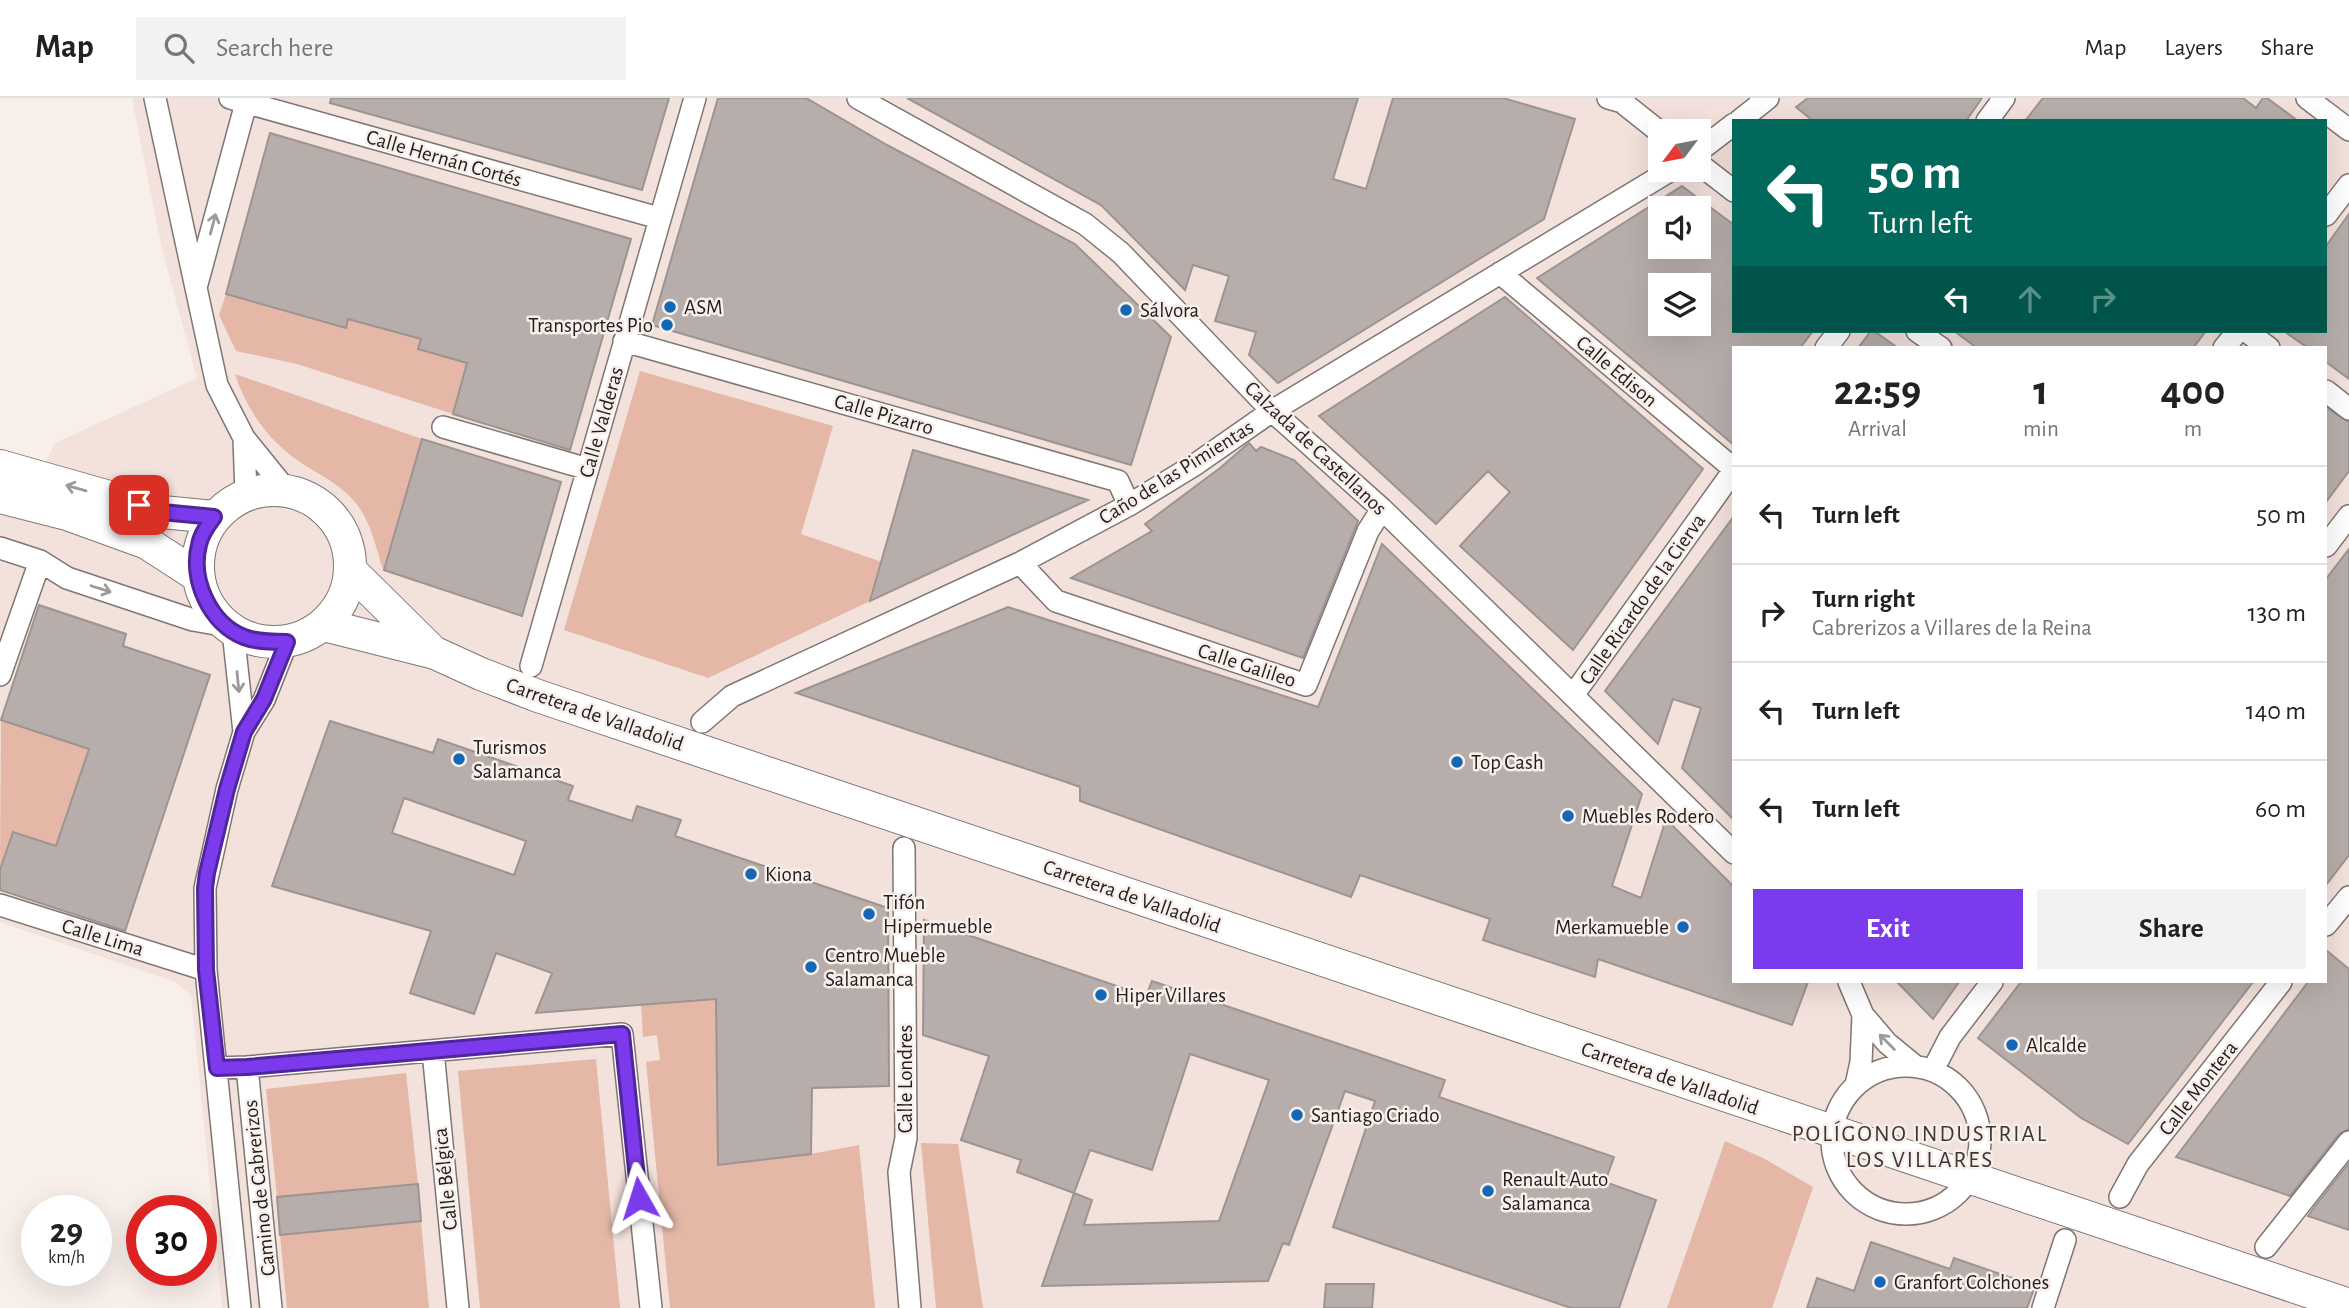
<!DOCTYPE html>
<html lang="en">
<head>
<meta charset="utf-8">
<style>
	body { margin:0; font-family:"Alegreya Sans",sans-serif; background:#f2f2f2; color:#222; height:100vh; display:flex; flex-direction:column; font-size:26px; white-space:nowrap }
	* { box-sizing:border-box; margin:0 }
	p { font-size:23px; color:#767676 }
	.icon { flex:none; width:38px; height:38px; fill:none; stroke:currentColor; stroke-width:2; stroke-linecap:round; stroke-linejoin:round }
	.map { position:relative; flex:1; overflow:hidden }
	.side { position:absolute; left:1732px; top:248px; width:595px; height:637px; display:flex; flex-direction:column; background:#fff; border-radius:0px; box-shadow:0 7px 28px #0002 }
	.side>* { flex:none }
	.guide { position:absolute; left:1732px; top:21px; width:595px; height:214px; border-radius:0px; box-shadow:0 7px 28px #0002; background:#00695c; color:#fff; overflow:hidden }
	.needle { width:46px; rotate:238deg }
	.buttons { position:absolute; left:1648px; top:21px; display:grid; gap:14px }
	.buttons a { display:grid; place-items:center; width:63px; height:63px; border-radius:0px; background:#fff; box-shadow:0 7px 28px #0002; font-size:35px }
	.speed { position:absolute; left:21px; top:1097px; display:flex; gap:14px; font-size:35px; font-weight:700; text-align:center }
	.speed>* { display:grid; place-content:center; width:91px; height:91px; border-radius:50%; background:#fff; box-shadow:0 7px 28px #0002; line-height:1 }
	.speed small { font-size:18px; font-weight:400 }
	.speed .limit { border:10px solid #d22; background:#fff; color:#111 }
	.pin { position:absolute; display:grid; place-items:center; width:60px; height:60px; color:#fff; margin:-30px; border-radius:14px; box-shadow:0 4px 10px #0006 }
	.me { position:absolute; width:77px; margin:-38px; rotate:354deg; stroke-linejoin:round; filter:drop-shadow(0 0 5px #0008) }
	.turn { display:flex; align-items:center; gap:24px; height:147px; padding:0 21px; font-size:32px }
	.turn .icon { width:91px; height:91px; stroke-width:2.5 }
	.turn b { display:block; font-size:49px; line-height:60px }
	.lanes { display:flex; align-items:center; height:66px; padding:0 21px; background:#0003; justify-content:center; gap:35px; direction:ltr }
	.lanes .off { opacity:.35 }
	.eta { display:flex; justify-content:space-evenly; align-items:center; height:119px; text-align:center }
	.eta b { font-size:42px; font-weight:600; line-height:49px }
	.action { display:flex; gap:14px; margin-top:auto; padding:14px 21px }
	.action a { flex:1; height:80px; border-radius:0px; background:#7c3aed; color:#fff; font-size:28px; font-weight:600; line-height:80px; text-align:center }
	.action a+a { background:#f2f2f2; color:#222 }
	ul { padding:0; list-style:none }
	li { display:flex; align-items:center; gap:21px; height:98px; padding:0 21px; border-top:2px solid #e0e0e0 }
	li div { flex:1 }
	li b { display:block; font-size:26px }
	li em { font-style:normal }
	header { display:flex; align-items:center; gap:42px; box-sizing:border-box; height:98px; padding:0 35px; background:#fff; border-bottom:2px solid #e0e0e0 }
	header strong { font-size:33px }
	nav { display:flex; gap:38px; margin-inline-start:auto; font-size:24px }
	.search { width:490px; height:63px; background:#f2f2f2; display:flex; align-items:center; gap:18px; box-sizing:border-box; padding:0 24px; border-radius:0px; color:#767676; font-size:26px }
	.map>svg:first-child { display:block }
	.built { fill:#f3e1db; fill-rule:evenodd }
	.green { fill:#e4b7a6 }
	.building { fill:#b7aeab; stroke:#9d9491; stroke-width:2; fill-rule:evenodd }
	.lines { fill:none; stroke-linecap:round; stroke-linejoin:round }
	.minor-casing { stroke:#7f7673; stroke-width:24 }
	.highway-casing { stroke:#7f7673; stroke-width:34 }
	.minor { stroke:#fff; stroke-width:21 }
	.highway { stroke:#fff; stroke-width:32 }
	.oneway { stroke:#9b9a99 }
	.route-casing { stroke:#51269a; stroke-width:18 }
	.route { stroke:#7c3aed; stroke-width:12 }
	.poi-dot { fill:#1268b6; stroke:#f8efeb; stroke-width:2.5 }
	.labels { text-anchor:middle; stroke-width:5; stroke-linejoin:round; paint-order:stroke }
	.street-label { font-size:21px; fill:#211e1d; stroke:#f8efeb }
	.poi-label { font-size:21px; fill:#211e1d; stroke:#f8efeb; text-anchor:start }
	.neighbourhood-label { font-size:23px; letter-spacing:2px; fill:#3d3633; stroke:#f8efeb }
</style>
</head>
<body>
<header>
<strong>Map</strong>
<div class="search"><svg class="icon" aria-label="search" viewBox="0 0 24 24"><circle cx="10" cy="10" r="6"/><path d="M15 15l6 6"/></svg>Search here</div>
<nav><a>Map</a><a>Layers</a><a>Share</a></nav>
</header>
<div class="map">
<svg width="2349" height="1210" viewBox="0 0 2349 1210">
	<rect width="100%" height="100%" fill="#f8efeb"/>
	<path class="built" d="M 132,0 L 2349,0 L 2349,1210 L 222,1210 L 191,897 L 175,884 L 0,824 L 0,417 L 18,421 L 55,345 L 197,280 L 162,151 ZM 1734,23 L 2326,23 L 2326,233 L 1734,233 ZM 1661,33 L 1699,33 L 1699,72 L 1661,72 ZM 1661,110 L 1699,110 L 1699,149 L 1661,149 ZM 1661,187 L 1699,187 L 1699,226 L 1661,226 ZM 1734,250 L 2326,250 L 2326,884 L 1734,884 Z"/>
	<path class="green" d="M 226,196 L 345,230 L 348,221 L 421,241 L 418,250 L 467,265 L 453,316 L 297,266 L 236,253 L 219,217 Z
		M 640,273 L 833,328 L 801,436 L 882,464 L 870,503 L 708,580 L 564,532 Z
		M 235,276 L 422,341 L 384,472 C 380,466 380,459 377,452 C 373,437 367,420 358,408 C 344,389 326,380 306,368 C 272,347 247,314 235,276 Z
		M 1,622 L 89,651 L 56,748 L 13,734 L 0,772 Z
		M 716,901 L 718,1067 L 811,1056 L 859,1047 L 875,1210 L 670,1210 L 646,964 L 660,962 L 657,937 L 643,939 L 641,907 Z
		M 596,961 L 620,1210 L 480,1210 L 458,973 Z
		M 406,975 L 418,1086 L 277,1099 L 266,991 Z
		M 1725,1043 L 1763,1060 L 1813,1089 L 1772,1210 L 1667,1210 Z
		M 921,1045 L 958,1046 L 983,1210 L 936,1210 Z
		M 421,1123 L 429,1210 L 287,1210 L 280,1137 Z"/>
	<path class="building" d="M 331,0 L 669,0 L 642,92 L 330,5 Z
		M 718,0 L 806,0 L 887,47 L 1075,146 L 1171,239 L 1131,367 L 652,227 Z
		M 907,0 L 1358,0 L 1333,81 L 1366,91 L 1393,0 L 1503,0 L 1575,21 L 1544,121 L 1278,285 L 1249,257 L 1256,234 L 1215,223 L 1229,178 L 1193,167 L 1185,192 L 1101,107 Z
		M 1808,0 L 1982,0 L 1966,23 L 1813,23 L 1796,9 Z
		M 2043,0 L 2243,0 L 2256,10 L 2263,0 L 2267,0 L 2298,23 L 2025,23 Z
		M 270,35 L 631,141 L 570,352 L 453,316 L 467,265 L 418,251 L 421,241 L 348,221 L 346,230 L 226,196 Z
		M 1682,88 L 1734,127 L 1734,233 L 1813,233 L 1800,250 L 1734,250 L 1734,347 L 1537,180 ZM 1661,110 L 1699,110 L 1699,149 L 1661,149 ZM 1661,187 L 1699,187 L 1699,226 L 1661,226 Z
		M 2349,116 L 2349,281 L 2326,264 L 2326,250 L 2308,250 L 2284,233 L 2326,233 L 2326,148 Z
		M 1505,199 L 1703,371 L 1573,552 L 1460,448 L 1510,394 L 1499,384 L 1488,373 L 1436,426 L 1319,318 Z
		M 1871,233 L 1874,233 L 1898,250 L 1858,250 Z
		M 1954,233 L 2206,233 L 2193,250 L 1977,250 Z
		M 2326,309 L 2349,324 L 2349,373 L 2326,404 Z
		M 422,341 L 561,384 L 522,518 L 384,472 Z
		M 1249,345 L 1256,353 L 1261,349 L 1294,362 L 1358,423 L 1303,560 L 1071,480 L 1152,433 L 1145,426 L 1220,370 Z
		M 913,352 L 987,373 L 1088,402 L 870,503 Z
		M 1734,418 L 1734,722 L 1682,670 L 1701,610 L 1673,601 L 1658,646 L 1605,593 Z
		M 1382,446 L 1642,696 L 1612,788 L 1641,800 L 1666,721 L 1734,789 L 1734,884 L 1808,884 L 1792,927 L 1598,861 L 1595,879 L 1483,842 L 1490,821 L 1360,777 L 1351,799 L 1080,703 L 1080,689 L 1066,684 L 796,595 L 1008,509 L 1318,609 Z
		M 2349,451 L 2349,757 L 2326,787 L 2326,481 Z
		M 39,507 L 126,536 L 123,548 L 210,577 L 125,833 L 0,792 L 0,772 L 13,734 L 56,748 L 89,651 L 1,622 Z
		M 330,623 L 433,655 L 438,641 L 573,688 L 568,702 L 632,723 L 637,708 L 681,722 L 675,738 L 888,810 L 889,988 L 812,990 L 811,1056 L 718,1067 L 716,901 L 536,915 L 552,875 L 496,855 L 474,916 L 410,895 L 431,833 L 272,788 ZM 404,700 L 526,743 L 514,777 L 392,735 Z
		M 924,822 L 1146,898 L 1152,883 L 1360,953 L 1445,982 L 1439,999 L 1614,1059 L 1605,1084 L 1656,1102 L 1619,1210 L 1571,1210 L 1333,1129 L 1375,1003 L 1345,993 L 1289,1147 L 1283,1145 L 1268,1183 L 1042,1188 L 1074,1095 L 1017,1074 L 1021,1062 L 961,1042 L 989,958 L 923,937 ZM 1190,956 L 1269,982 L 1219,1123 L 1084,1127 L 1092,1102 L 1074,1095 L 1090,1052 L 1152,1072 Z
		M 2326,852 L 2349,871 L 2349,1031 L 2339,1036 L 2290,1098 L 2176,1059 L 2308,884 L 2326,884 Z
		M 1897,884 L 1959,884 L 1933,921 Z
		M 2021,884 L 2253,884 L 2128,1046 L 2081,1020 L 1978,940 Z
		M 2349,1065 L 2349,1132 L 2308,1118 L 2316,1107 Z
		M 418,1086 L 421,1123 L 280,1137 L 277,1099 Z
		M 1871,1144 L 1950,1171 L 1954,1160 L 2035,1188 L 2027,1210 L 1807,1210 L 1817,1180 L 1854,1193 Z
		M 1326,1186 L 1374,1186 L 1372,1210 L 1324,1210 Z"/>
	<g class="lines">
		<g class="minor-casing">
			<path id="minor" d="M 155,0 L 217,287 L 244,340 L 287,393
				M 230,0 L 659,120
				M 858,0 L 1085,126 L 1121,155 L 1272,313 L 1382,411 L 1734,755
				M 1608,0 L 1622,4 L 1661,35
				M 2307,0 L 2349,32
				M 1739,23 L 1768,0
				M 1987,23 L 2004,0
				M 1699,53 L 1734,26
				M 1699,66 L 1734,93
				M 2326,117 L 2349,87
				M 1500,175 L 1734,371
				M 197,186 L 246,5
				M 1917,233 L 1941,250
				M 2246,233 L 2269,250
				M 624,243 L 1118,383 L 1129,407
				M 1826,250 L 1839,233
				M 2224,250 L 2238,233
				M 2326,293 L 2349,311
				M 443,329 L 588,371
				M 244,340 L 246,397
				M 2326,448 L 2349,418
				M 0,450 L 40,463 L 67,480 L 193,522 L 227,528
				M 1020,465 L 1056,503 L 1306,587 L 1368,433 L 1382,411
				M 233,533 L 244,634
				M 531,568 L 695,0
				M 0,577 L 40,463
				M 1574,596 L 1734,372
				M 702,624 L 732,598 L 1020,465 L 1129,407 L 1196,366 L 1272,313 L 1671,72
				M 904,750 L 906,1040 L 899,1074 L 910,1210
				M 0,807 L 206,872
				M 2326,827 L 2349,799
				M 1849,884 L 1863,917 L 1887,945 L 1915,968
				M 433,953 L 458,1210
				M1832 1042a74 74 0 1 1 148 0a74 74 0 1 1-148 0Z
				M 247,969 L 271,1210
				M 217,970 L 247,969 L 622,936 L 651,1210
				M 1933,972 L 1950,939 L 1992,884
				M 1856,987 L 1861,964 L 1863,917
				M 2120,1099 L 2138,1066 L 2281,884
				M 2266,1149 L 2349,1044
				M 240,1210 L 206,872 L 205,790 L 227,691 L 244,634 L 264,602 L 287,544
				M 2043,1210 L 2065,1142"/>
		</g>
		<g class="highway-casing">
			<path id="highway" d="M 0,368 L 162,414 L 214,419
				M198 468a76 76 0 1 1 152 0a76 76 0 1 1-152 0Z
				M 0,399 L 67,416 L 147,445 L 198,478
				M 351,473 L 430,551
				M 324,527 L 435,555 L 481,576 L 538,598 L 2349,1207"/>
		</g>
		<use href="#minor" class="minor"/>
		<use href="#highway" class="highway"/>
	</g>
	<defs><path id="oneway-shaft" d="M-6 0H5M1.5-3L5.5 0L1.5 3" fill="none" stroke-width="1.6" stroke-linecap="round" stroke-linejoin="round" transform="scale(1.75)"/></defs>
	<g class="oneway">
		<use href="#oneway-shaft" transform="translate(213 126) rotate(-75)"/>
		<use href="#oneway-shaft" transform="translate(76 390) rotate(-164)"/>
		<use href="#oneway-shaft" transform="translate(101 491) rotate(18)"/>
		<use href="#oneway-shaft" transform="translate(238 584) rotate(84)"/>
		<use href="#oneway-shaft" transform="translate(1887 944) rotate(-135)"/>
	</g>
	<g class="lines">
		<g class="route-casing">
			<path id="route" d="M 139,407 L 162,414 L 214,419 C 208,427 201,436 199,447 C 190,481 210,526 244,539 C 257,544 273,544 287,544 L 264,601 L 244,634 L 227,691 L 207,775 L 205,790 L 206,872 L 217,970 L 247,969 L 622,936 L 639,1100"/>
		</g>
		<use href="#route" class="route"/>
	</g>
	<g class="poi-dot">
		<circle cx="670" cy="209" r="7"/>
		<circle cx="1126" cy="212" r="7"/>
		<circle cx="667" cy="227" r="7"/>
		<circle cx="459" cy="661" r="7"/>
		<circle cx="1457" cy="664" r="7"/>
		<circle cx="1568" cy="718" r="7"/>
		<circle cx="751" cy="776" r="7"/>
		<circle cx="869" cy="816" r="7"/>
		<circle cx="1683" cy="829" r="7"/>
		<circle cx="811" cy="869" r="7"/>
		<circle cx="1101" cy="897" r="7"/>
		<circle cx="2012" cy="947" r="7"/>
		<circle cx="1297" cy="1017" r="7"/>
		<circle cx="1488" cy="1093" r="7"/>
		<circle cx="1880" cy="1184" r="7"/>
	</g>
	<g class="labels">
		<g class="street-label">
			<text transform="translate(444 60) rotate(16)" y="7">Calle Hernán Cortés</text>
			<text transform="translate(1617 273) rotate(40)" y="7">Calle Edison</text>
			<text transform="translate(884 316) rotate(16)" y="7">Calle Pizarro</text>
			<text transform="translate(601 324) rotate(-74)" y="7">Calle Valderas</text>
			<text transform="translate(1316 350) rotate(43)" y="7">Calzada de Castellanos</text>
			<text transform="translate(1176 374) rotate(-32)" y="7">Caño de las Pimientas</text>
			<text transform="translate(1642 501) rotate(-55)" y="7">Calle Ricardo de la Cierva</text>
			<text transform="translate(1247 567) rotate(18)" y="7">Calle Galileo</text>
			<text transform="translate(595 616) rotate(19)" y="7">Carretera de Valladolid</text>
			<text transform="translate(1132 798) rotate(19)" y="7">Carretera de Valladolid</text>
			<text transform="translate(103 839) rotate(17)" y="7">Calle Lima</text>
			<text transform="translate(1670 980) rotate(19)" y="7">Carretera de Valladolid</text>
			<text transform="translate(905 981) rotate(-90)" y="7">Calle Londres</text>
			<text transform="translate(2198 990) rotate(-52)" y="7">Calle Montera</text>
			<text transform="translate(445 1081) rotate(-96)" y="7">Calle Bélgica</text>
			<text transform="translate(259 1090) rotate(-96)" y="7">Camino de Cabrerizos</text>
		</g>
		<g class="poi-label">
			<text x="684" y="216">ASM</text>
			<text x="1140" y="219">Sálvora</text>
			<text x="653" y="234" text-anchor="end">Transportes Pio</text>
			<text x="473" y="656">Turismos<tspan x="473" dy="24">Salamanca</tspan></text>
			<text x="1471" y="671">Top Cash</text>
			<text x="1582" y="725">Muebles Rodero</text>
			<text x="765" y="783">Kiona</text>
			<text x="883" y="811">Tifón<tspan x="883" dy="24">Hipermueble</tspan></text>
			<text x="1669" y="836" text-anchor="end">Merkamueble</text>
			<text x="825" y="864">Centro Mueble<tspan x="825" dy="24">Salamanca</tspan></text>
			<text x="1115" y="904">Hiper Villares</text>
			<text x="2026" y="954">Alcalde</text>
			<text x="1311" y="1024">Santiago Criado</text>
			<text x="1502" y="1088">Renault Auto<tspan x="1502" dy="24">Salamanca</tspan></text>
			<text x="1894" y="1191">Granfort Colchones</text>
		</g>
		<g class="neighbourhood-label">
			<text x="1920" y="1043">POLÍGONO INDUSTRIAL<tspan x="1920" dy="26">LOS VILLARES</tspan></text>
		</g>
	</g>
</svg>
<div class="buttons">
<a><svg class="needle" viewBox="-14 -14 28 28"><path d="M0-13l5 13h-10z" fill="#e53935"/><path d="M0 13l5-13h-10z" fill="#767676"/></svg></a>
<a><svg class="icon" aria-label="sound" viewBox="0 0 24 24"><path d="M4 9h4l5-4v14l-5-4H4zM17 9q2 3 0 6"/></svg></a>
<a><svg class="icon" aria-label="layers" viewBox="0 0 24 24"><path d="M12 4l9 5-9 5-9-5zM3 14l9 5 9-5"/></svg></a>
</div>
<div class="speed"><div>29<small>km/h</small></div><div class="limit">30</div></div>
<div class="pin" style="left:139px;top:407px;background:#d93025"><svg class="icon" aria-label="arrive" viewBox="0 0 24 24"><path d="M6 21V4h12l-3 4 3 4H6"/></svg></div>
<svg class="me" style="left:639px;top:1100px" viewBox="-20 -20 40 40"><path d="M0-17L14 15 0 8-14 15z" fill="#7c3aed" stroke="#fff" stroke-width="4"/></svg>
<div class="guide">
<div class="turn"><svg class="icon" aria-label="left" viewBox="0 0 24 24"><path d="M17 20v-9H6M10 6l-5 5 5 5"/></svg><div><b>50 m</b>Turn left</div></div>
<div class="lanes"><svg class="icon" aria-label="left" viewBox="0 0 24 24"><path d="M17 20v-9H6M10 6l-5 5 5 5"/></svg><svg class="icon off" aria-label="ahead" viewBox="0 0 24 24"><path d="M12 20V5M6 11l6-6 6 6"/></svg><svg class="icon off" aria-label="right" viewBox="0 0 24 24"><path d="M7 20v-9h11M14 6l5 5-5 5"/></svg></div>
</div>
<section class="side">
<div class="eta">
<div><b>22:59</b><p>Arrival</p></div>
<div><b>1</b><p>min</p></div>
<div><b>400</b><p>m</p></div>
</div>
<ul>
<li><svg class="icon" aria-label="left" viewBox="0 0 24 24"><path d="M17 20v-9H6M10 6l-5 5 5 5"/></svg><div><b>Turn left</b></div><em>50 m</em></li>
<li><svg class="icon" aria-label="right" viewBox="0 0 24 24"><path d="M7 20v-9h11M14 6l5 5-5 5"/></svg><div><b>Turn right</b><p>Cabrerizos a Villares de la Reina</p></div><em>130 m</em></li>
<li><svg class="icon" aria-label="left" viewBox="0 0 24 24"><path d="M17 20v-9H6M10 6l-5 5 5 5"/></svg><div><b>Turn left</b></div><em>140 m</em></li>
<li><svg class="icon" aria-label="left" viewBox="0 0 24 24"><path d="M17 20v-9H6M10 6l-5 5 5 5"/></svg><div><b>Turn left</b></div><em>60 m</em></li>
</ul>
<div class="action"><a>Exit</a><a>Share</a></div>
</section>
</div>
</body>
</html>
